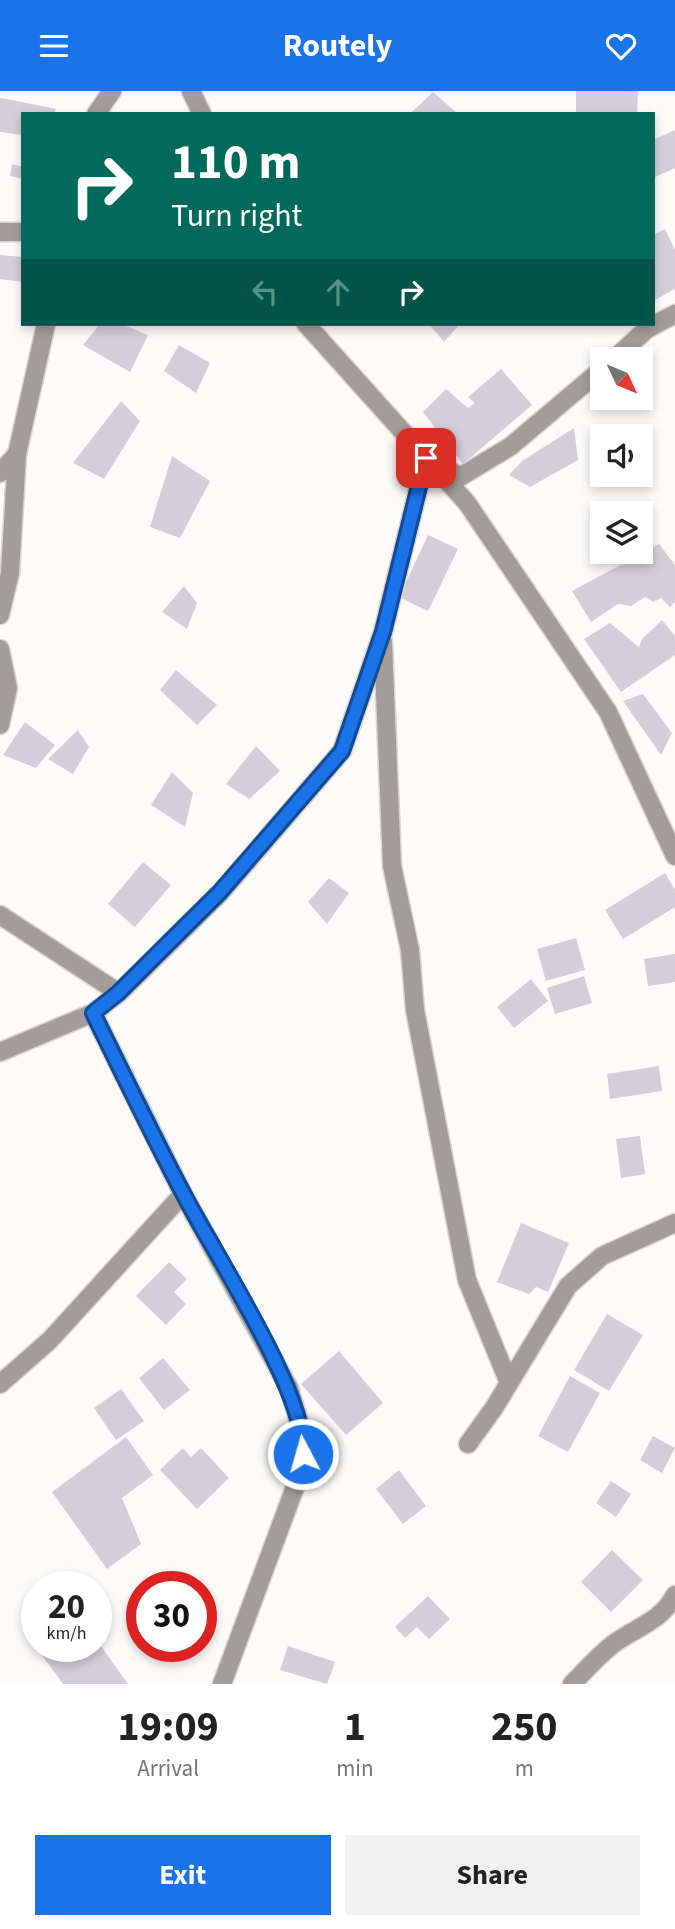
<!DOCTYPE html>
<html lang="en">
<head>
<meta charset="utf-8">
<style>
	body { margin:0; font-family:"Source Sans 3",sans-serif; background:#f2f2f2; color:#222; height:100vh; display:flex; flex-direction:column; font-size:26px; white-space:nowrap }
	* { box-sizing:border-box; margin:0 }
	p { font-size:23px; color:#767676 }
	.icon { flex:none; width:38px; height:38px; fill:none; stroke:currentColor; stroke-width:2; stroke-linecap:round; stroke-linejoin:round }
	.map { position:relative; height:1593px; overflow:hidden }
	.panel { display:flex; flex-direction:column; background:#fff; flex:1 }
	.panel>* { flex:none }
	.guide { position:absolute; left:21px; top:21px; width:634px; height:214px; border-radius:0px; box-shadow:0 4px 10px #0003; background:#00695c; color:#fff; overflow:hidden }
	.needle { width:46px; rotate:134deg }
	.buttons { position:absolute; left:590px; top:256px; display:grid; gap:14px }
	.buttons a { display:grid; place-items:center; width:63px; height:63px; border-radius:0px; background:#fff; box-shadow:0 4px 10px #0003; font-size:35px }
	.speed { position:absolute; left:21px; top:1480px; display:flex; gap:14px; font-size:35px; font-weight:700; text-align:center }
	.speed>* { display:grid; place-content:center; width:91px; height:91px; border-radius:50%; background:#fff; box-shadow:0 4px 10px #0003; line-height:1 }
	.speed small { font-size:18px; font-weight:400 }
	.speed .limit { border:10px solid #d22; background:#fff; color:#111 }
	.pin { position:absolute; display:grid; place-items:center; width:60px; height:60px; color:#fff; margin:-30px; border-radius:14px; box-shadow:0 4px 10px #0006 }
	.me { position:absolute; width:77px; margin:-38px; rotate:354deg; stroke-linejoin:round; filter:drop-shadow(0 0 5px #0008) }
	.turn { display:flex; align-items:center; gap:24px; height:147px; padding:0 35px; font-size:32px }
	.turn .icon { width:91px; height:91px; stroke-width:2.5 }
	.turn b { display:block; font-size:49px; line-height:60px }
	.lanes { display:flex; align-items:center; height:66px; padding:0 35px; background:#0003; justify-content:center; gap:35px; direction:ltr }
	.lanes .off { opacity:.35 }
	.eta { display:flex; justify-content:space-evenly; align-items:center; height:119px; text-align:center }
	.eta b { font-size:42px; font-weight:700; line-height:49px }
	.button { display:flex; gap:14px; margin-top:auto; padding:14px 35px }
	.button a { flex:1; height:80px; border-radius:0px; background:#1a73e8; color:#fff; font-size:28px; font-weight:700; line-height:80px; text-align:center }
	.button a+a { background:#f2f2f2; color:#222 }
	header { display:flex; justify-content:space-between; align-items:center; height:91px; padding:0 35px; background:#1a73e8; color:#fff; font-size:32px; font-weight:700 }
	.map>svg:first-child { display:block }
	.building { fill:#d3ceda }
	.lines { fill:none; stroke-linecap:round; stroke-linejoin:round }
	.street-casing { stroke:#d8d5d3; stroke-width:21 }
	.street { stroke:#a29d9a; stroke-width:18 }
	.route-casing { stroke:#114b97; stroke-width:18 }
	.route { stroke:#1a73e8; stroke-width:12 }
</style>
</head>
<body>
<header><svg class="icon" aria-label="menu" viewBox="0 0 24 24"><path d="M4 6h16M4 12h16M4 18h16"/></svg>Routely<svg class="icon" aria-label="heart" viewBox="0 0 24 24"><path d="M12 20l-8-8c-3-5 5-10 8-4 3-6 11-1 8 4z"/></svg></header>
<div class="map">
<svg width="675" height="1593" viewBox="0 0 675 1593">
	<rect width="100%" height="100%" fill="#fdfbf9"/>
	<path class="building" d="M 576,0 L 638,0 L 637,23 L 576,23 Z
		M 433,1 L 458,23 L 412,21 Z
		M 0,7 L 7,8 L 56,18 L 54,23 L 23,23 L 23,44 L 0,41 Z
		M 675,39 L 675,77 L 653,87 L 653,49 Z
		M 12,73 L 23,76 L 23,88 L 10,85 Z
		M 665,138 L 675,159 L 675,198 L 653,210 L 653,144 Z
		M 0,164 L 23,166 L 23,191 L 0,188 Z
		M 100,233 L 121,233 L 148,244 L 130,281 L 83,254 Z
		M 429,233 L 460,233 L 444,251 Z
		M 179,254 L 210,272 L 196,302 L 164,280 Z
		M 501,278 L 532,314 L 463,373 L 423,321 L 446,298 L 468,317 L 475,312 L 468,306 Z
		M 121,310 L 140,330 L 104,388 L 73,372 Z
		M 574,337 L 578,369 L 530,396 L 509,384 L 522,370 Z
		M 172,365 L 210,390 L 180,447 L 150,436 Z
		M 428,444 L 458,458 L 428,520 L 399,506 Z
		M 659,453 L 675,474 L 675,511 L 670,516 L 661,507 L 653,511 L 645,506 L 631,515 L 618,513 L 591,531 L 572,500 Z
		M 184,495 L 197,512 L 187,538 L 162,521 Z
		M 662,529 L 675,545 L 675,564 L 621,601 L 584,548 L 610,532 L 639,556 L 642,548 Z
		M 176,579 L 217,614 L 197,634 L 160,599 Z
		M 643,603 L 672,642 L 661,664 L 623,610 Z
		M 25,631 L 55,654 L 36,677 L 3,664 Z
		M 78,639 L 89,656 L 73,683 L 48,668 Z
		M 256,655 L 280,680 L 249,708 L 226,693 Z
		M 172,681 L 193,702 L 185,736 L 151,714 Z
		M 143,771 L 171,794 L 135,836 L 108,813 Z
		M 665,782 L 675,799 L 675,816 L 623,848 L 605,819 Z
		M 329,787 L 349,802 L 327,833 L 308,811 Z
		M 576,847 L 585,879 L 546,890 L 537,858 Z
		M 675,863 L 675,891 L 648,895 L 644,868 Z
		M 584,885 L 592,912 L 555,923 L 547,897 Z
		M 531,888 L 548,910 L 514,937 L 497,916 Z
		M 659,975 L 662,1000 L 610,1008 L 607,983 Z
		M 640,1045 L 645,1083 L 621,1087 L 616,1048 Z
		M 521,1132 L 569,1152 L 548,1201 L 536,1196 L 529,1203 L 497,1191 Z
		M 169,1171 L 187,1188 L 174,1201 L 186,1213 L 166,1234 L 136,1205 Z
		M 607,1223 L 643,1244 L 609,1300 L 574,1279 Z
		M 339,1260 L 383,1312 L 346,1344 L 301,1293 Z
		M 163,1267 L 190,1299 L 164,1319 L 139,1287 Z
		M 570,1285 L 600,1302 L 568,1361 L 538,1345 Z
		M 121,1298 L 144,1330 L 116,1349 L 94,1317 Z
		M 653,1345 L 675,1357 L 662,1382 L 640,1369 Z
		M 126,1346 L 153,1384 L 122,1407 L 141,1453 L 107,1478 L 52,1401 Z
		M 183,1357 L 191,1366 L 201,1357 L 229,1387 L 197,1418 L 160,1379 Z
		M 399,1379 L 426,1415 L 403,1433 L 376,1398 Z
		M 611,1390 L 631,1403 L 616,1426 L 596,1412 Z
		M 612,1459 L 643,1489 L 611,1521 L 581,1491 Z
		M 428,1505 L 450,1528 L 429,1548 L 417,1536 L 405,1547 L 395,1536 Z
		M 96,1548 L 128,1593 L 63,1593 L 36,1556 L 96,1556 Z
		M 288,1555 L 335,1571 L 327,1593 L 280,1579 Z"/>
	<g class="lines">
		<g class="street-casing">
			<path id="street" d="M 191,0 L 202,23
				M 96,23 L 112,0
				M 0,141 L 23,141
				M 306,233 L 467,412 L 608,621 L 675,765
				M 614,268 L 647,238 L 675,223
				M 442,375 L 460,386 L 511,355 L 602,278
				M 0,382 L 17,363
				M 0,524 L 10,482 L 17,363 L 46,233
				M 383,551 L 392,775 L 410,859 L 415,919 L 467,1189 L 509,1292
				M 0,558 L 8,597 L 0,634
				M 0,824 L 119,902
				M 93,922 L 183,1103 L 289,1297 L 304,1347 L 301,1380 L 222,1593
				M 0,961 L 93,922 L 119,902 L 221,801 L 342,660 L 383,541 L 426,367
				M 0,1293 L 50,1249 L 183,1103
				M 468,1353 L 494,1317 L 568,1195 L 602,1165 L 675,1132
				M 572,1593 C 585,1580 598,1565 612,1554 C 635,1536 660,1532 675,1504"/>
		</g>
		<use href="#street" class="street"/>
	</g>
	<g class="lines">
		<g class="route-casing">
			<path id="route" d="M 303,1363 C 308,1305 214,1162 184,1104 C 152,1044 123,983 93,922 L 118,902 L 220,801 L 342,660 L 383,541 L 426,367"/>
		</g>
		<use href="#route" class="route"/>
	</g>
</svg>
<div class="buttons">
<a><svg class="needle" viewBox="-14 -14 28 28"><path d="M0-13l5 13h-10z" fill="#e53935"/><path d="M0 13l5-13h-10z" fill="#767676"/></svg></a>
<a><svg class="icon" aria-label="sound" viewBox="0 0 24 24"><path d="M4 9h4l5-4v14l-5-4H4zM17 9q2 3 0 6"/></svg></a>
<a><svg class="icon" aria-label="layers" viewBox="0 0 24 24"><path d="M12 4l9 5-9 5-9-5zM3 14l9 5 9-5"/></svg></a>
</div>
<div class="speed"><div>20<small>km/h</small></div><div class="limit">30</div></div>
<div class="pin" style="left:426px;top:367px;background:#d93025"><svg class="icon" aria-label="arrive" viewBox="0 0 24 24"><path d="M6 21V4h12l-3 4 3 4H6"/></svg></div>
<svg class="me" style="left:303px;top:1363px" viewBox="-20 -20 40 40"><circle r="17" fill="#1a73e8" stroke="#fff" stroke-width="3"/><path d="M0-11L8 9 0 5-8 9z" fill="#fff"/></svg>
<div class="guide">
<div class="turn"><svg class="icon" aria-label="right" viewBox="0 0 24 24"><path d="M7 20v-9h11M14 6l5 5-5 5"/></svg><div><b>110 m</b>Turn right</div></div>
<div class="lanes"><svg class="icon off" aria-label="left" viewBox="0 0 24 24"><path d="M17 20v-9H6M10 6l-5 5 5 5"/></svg><svg class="icon off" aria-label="ahead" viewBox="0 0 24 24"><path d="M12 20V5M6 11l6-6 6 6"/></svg><svg class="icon" aria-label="right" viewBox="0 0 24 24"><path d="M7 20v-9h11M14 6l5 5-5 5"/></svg></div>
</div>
</div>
<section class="panel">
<div class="eta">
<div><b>19:09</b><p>Arrival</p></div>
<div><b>1</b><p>min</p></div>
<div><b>250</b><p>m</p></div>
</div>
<div class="button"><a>Exit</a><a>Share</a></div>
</section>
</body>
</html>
